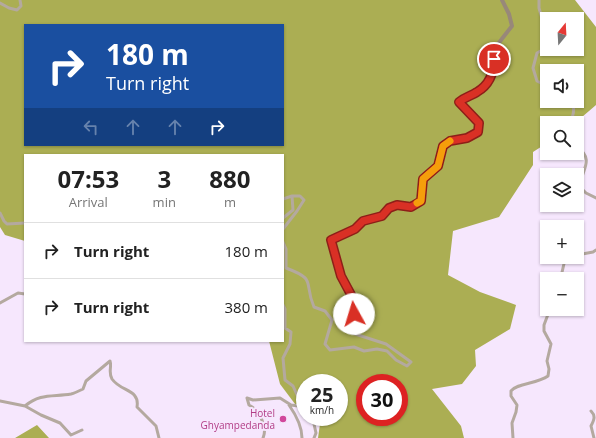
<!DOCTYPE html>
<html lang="en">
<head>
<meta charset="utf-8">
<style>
	body { margin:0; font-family:"Open Sans",sans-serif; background:#f6f6f6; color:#222; height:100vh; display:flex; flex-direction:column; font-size:15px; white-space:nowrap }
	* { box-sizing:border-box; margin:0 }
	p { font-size:13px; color:#767676 }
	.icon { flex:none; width:22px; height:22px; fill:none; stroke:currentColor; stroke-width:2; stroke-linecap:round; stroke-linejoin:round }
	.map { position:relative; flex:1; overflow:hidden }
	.panel { position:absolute; left:24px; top:154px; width:260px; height:188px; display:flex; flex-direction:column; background:#fff; border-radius:0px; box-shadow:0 1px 3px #0004 }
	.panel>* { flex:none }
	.guide { position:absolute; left:24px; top:24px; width:260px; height:122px; border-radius:0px; box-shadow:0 1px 3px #0004; background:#1a4fa0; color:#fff; overflow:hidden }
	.needle { width:26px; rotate:18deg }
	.tools { position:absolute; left:540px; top:12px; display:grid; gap:8px }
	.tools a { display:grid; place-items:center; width:44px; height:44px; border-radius:0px; background:#fff; box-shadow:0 1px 3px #0004; font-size:20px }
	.speed { position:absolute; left:296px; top:374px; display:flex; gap:8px; font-size:20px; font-weight:700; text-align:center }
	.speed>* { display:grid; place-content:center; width:52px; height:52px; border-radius:50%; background:#fff; box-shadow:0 1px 3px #0004; line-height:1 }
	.speed small { font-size:10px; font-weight:400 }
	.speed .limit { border:6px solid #d22; background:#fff; color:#111 }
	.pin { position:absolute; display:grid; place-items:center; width:34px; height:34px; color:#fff; margin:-17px; border:2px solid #fff; border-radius:50%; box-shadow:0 1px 4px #0007 }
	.me { position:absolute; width:44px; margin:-22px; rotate:354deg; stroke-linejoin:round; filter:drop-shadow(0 0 3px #0008) }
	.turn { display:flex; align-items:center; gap:14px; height:84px; padding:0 16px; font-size:18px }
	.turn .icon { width:52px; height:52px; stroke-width:2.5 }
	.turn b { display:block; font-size:28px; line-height:34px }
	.lanes { display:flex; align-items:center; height:38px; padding:0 16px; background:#0003; justify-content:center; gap:20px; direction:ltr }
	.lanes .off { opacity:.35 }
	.eta { display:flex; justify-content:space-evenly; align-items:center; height:68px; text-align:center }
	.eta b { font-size:24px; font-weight:700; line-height:28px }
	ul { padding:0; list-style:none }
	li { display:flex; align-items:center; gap:12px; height:56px; padding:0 16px; border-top:1px solid #e0e0e0 }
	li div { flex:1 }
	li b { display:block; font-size:15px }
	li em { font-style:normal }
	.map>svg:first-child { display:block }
	.forest { fill:#abae53; fill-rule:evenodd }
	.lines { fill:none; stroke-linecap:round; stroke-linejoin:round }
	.minor { stroke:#b4a99f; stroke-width:3 }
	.secondary { stroke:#988879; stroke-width:4 }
	.route-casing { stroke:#8d1f18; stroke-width:10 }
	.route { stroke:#d93025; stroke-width:7 }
	.slow { stroke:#f59e0b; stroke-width:7 }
	.hotel-dot { fill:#d1479c; stroke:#f6e7fd; stroke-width:1.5 }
	.labels { text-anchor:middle; stroke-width:4; stroke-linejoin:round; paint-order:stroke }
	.hotel-label { font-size:10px; fill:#b23c85; stroke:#f6e7fd; text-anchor:end }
</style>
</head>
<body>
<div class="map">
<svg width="596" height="438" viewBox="0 0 596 438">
	<rect width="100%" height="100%" fill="#f6e7fd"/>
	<path class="forest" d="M 0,0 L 575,0 L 596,27 L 596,105 L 575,123 L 547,123 L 547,143 L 533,152 L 533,165 L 499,217 L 453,231 L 448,275 L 480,292 L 516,305 L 510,329 L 475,350 L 476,366 L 462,384 L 432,389 L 461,426 L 464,438 L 318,438 L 321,417 L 339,417 L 339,383 L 305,383 L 305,405 L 295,404 L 280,384 L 269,341 L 283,341 L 283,155 L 25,155 L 25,241 L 5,235 L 0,227 ZM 547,19 L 577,19 L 577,49 L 547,49 ZM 25,25 L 283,25 L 283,145 L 25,145 ZM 547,71 L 577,71 L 577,101 L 547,101 ZM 365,383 L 399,383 L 399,417 L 365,417 Z
		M 37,425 L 49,438 L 15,438 Z"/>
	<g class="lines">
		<path class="minor" d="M 539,0 L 539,8 L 547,36
			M 0,3 L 9,8 L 17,10 L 21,6 L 20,0
			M 547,38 L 544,49 L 537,53 L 533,68 L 537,81 L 547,86
			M 569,123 C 574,116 575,109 572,101
			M 577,147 C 596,160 580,171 580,187 L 586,193 L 596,198
			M 577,193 L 581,189
			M 283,199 L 292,196
			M 563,206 L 565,205
			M 0,213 L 4,221 L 7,224 L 25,223
			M 283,218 L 293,210 L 292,196 L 300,196 L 304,200 L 297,211 L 283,229
			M 283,242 L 286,249 L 286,268 C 318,280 303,282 314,307 L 325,311 L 332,320 L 325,344 L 330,350 L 354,347 L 364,351 L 377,349 L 387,351 L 396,360 L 407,366 L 411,362 L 386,344 L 349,332 L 356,304 L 341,276 L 331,240 L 355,229 L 363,221 L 382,216 L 389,208 L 397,205 L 411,207 L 421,201 L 423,179 L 438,166 L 443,146 L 450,141 L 467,138 L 477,132 L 479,123 L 459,102 C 467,95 478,91 487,85
			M 577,255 L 593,252 L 596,250
			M 559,279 C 564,272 562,264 567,257
			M 0,303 L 18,293 L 25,294
			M 283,305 L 285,309 L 285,328 L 291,332 L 290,344 L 283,358 L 285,380 L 293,386 L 298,397 L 305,400
			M 0,401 L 25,406 L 41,415 L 60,423 L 71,435 L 82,430
			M 289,405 C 296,415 302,426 302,438
			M 25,406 C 40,393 53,397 71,394 C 75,393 79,391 83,389 L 86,381 L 110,361 C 112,367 108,372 112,379 C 121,392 140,389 137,407 L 156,426 L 159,438
			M 591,411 C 596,416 594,420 591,426 L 594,438
			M 263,438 C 268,427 259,410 249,405 L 247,398 L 253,400 L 280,398 L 291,405 L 305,407
			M 314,438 L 316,433 L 314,424 L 319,417
			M 513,438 L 512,423 L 516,412 L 517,405 L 511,396 L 511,391 C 517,383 537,384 548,376 L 549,369 L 547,361 L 551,344 L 544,331 L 544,325 L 550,309"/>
		<path class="secondary" d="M 487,85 L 494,70 L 494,49 L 512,26 L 509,14 L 502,0"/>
	</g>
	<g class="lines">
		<g class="route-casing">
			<path id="route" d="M 354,314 L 356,304 L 341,276 L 331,240 L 355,229 L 363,221 L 382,216 L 389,208 L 397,205 L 411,207 L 421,201 L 423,179 L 438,166 L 443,146 L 450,141 L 467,138 L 478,132 L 479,123 L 459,102 C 465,97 471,96 477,92 C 489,85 494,73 494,59"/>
		</g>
		<use href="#route" class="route"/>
		<path class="slow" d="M 417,203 L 421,201 L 423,179 L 438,166 L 443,146 L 450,141"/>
	</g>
	<circle class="hotel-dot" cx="283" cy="419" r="4"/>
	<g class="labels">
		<g class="hotel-label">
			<text x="275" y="417">Hotel<tspan x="275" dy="12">Ghyampedanda</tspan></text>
		</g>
	</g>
</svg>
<div class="tools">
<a><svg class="needle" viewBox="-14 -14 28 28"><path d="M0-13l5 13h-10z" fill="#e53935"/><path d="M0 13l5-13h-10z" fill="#767676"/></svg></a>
<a><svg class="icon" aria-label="sound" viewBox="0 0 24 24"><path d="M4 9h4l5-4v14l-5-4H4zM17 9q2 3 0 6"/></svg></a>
<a><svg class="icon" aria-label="search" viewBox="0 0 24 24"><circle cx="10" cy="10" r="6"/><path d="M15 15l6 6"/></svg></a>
<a><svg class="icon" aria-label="layers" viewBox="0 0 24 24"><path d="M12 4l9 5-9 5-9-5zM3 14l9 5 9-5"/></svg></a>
<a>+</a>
<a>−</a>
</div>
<div class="speed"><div>25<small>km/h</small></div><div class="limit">30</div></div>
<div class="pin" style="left:494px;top:59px;background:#d93025"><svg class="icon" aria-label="arrive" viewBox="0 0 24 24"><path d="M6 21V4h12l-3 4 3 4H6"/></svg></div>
<svg class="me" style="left:354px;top:314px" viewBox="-20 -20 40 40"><circle r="19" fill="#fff"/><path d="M0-13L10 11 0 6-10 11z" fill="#d93025"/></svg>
<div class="guide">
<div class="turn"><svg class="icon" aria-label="right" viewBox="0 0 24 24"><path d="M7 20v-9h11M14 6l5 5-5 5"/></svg><div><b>180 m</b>Turn right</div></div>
<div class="lanes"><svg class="icon off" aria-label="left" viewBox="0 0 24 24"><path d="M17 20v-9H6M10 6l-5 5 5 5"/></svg><svg class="icon off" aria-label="ahead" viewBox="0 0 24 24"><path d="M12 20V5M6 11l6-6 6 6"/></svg><svg class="icon off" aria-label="ahead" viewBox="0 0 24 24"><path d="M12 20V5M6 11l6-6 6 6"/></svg><svg class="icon" aria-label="right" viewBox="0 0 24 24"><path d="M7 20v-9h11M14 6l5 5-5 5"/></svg></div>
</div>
<section class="panel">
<div class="eta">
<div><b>07:53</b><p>Arrival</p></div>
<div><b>3</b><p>min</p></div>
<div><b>880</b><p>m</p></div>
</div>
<ul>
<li><svg class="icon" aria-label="right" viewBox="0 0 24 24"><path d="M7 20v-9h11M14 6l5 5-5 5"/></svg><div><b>Turn right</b></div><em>180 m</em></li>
<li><svg class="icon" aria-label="right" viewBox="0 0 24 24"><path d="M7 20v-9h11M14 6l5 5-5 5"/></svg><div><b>Turn right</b></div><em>380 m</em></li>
</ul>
</section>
</div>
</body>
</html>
